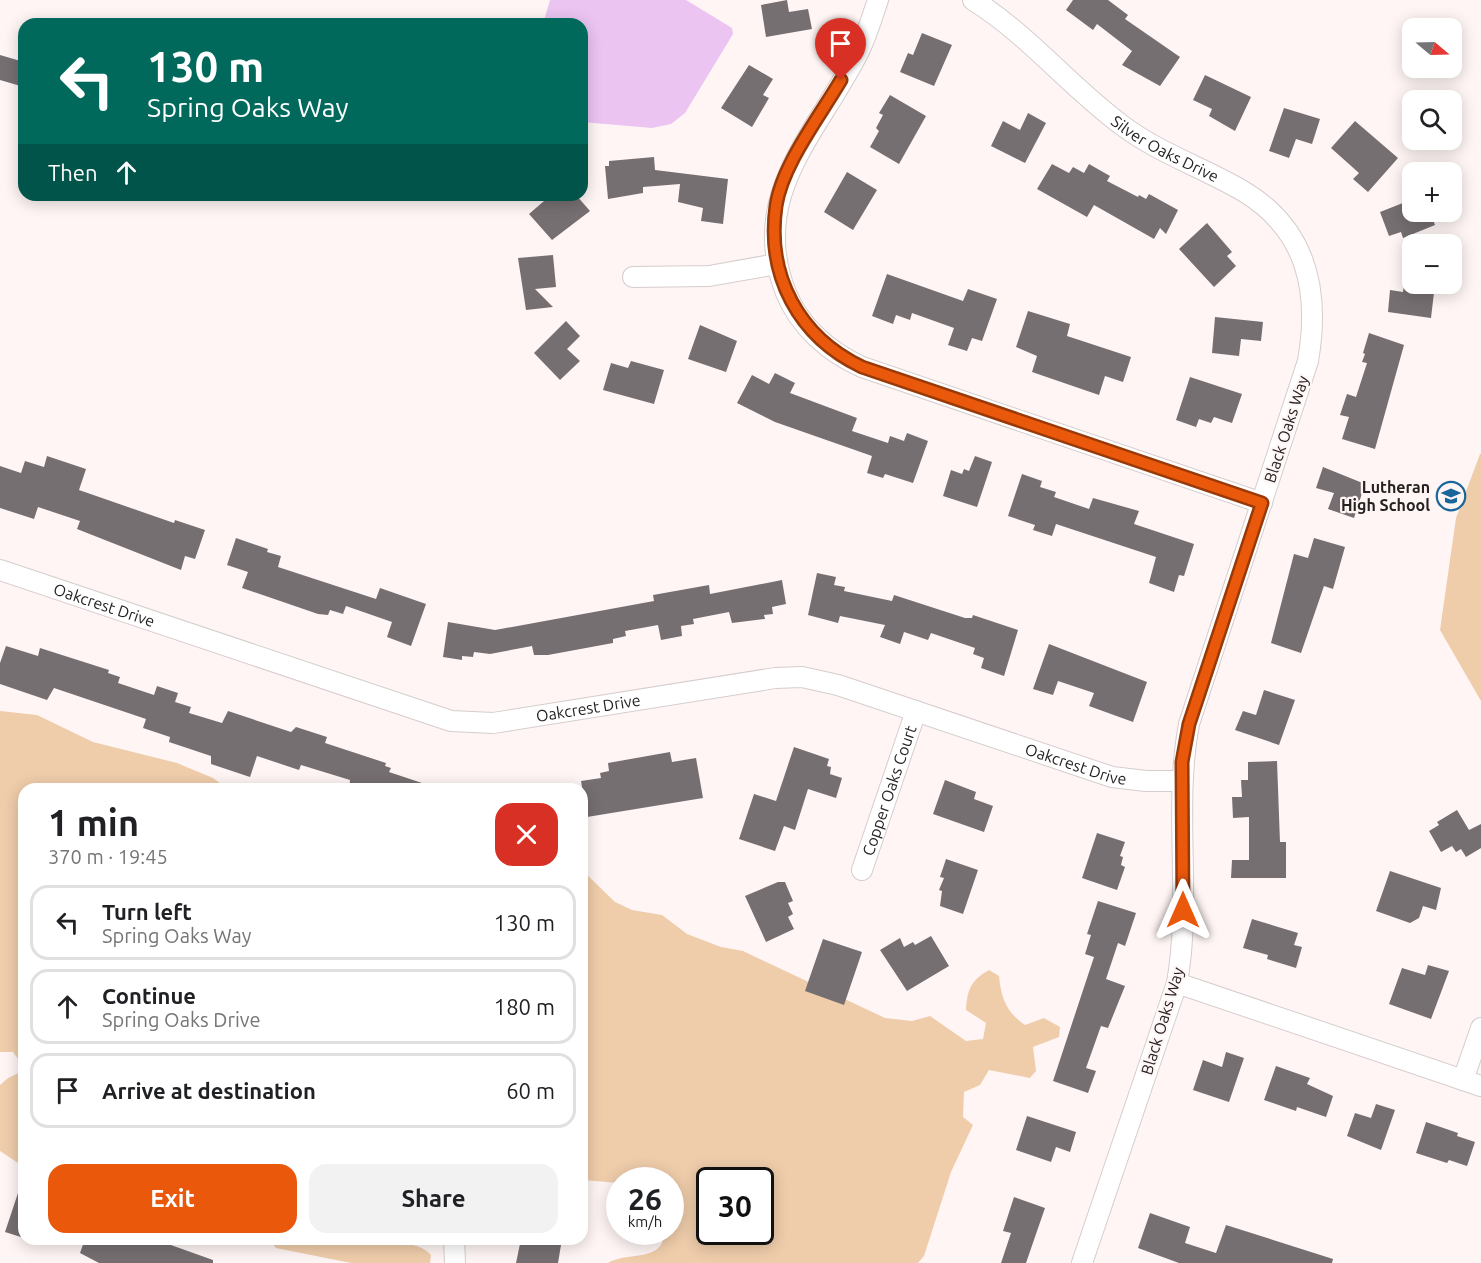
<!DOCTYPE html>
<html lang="en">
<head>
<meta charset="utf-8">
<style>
	body { margin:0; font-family:Ubuntu,sans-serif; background:#f2f2f2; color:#202124; height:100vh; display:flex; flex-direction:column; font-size:22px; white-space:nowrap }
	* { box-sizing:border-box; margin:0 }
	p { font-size:20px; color:#757577 }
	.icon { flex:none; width:33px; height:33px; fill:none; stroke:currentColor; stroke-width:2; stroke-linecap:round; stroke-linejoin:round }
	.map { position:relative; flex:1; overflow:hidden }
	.side { position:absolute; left:18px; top:783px; width:570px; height:462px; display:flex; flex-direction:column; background:#fff; border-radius:18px; box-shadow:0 3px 15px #0003 }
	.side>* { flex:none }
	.top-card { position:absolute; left:18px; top:18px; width:570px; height:183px; border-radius:18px; box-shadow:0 3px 15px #0003; background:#00695c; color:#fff; overflow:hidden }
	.needle { width:39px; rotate:109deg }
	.tools { position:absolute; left:1402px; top:18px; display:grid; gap:12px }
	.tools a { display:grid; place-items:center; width:60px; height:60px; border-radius:12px; background:#fff; box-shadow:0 3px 15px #0003; font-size:30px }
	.speed { position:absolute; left:606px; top:1167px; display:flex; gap:12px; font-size:30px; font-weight:700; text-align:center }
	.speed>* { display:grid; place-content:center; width:78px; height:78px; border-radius:50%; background:#fff; box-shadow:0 3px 15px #0003; line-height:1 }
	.speed small { font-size:15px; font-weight:400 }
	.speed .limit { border:3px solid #111; border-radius:9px; background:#fff; color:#111 }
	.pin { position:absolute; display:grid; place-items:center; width:51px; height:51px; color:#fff; margin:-62px -26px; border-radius:50% 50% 50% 0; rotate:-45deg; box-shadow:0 0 6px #0007 }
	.pin .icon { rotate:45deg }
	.me { position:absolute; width:66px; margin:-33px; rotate:0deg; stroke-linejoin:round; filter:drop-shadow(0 0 4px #0008) }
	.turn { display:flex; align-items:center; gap:21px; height:126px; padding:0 30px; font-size:27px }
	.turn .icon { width:78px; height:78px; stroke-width:2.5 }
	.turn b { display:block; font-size:42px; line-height:51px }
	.then { display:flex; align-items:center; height:57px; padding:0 30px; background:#0003; gap:12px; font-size:22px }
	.round { display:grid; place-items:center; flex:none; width:63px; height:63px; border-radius:18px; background:#f2f2f2 }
	.headline { display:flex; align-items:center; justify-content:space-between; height:102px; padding:0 30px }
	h1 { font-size:36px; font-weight:600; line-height:45px }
	.primary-button { display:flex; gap:12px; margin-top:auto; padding:12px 30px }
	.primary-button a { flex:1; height:69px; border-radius:18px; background:#ea580c; color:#fff; font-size:24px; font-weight:600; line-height:69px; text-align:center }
	.primary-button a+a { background:#f2f2f2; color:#202124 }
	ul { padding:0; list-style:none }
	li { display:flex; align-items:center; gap:18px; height:75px; margin:0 12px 9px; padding:0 18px; border:3px solid #e0e0e0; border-radius:18px }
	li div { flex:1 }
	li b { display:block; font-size:22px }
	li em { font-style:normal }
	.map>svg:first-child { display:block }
	.green { fill:#efcdab; fill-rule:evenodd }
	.water { fill:#ebc4f1 }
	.building { fill:#766f72 }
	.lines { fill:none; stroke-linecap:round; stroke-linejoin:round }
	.minor-casing { stroke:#d6cdcd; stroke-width:22 }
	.minor { stroke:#fff; stroke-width:20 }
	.route-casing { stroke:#983908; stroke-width:15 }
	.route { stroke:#ea580c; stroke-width:10 }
	.labels { text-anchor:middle; stroke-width:4.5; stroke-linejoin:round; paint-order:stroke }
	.street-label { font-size:16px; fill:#252222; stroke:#fff5f5 }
	.poi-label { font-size:16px; font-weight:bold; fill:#252222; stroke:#fff5f5; text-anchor:end }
</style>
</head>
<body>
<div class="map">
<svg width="1481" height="1263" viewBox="0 0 1481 1263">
	<rect width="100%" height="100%" fill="#fff5f5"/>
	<path class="green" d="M 1480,454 L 1481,454 L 1481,701 L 1440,630 L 1456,518 Z
		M 0,711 L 37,715 L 93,742 L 177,763 L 213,778 L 228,789 L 24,789 L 24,1167 L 0,1151 L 0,1085 L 8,1078 L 21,1072 L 21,1063 L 13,1052 L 0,1052 Z
		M 582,870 L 615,902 L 632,910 L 662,915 L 687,934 L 721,947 L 743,951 L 885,1018 L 912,1021 L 930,1016 L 966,1041 L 983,1039 L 986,1023 L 966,1010 C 967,990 971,980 989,970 L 999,976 C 1001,998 1007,1013 1025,1025 L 1044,1018 L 1060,1027 L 1059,1037 L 1033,1047 L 1036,1071 L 1030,1078 L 989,1070 L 980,1085 L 964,1092 L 963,1117 L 973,1125 L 951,1172 L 924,1256 L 918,1263 L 608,1263 C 628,1251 664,1263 664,1232 L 670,1232 L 670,1180 L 620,1180 L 619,1183 L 582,1180 ZM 710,1180 L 760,1180 L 760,1232 L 710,1232 Z
		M 269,1239 C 301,1239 414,1231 431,1255 L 430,1263 L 351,1263 L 276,1248 Z"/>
	<path class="water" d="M 550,0 L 686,0 L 732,28 L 733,34 L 685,113 L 671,124 L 652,128 L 582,122 L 582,24 L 543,24 Z"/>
	<path class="building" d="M 787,0 L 789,12 L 808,9 L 812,29 L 766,37 L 761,5 Z
		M 1073,0 L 1108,0 L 1128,15 L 1125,19 L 1180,57 L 1160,86 L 1122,65 L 1132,51 L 1097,24 L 1093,30 L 1066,10 Z
		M 922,33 L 952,45 L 934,86 L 900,72 L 908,53 L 913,55 Z
		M 0,55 L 24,62 L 24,87 L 0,80 Z
		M 749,65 L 773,79 L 763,95 L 769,98 L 752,127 L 721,108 Z
		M 1205,75 L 1251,97 L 1235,131 L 1209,116 L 1212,109 L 1193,100 Z
		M 890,95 L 926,116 L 899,164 L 870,147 L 879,131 L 876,128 L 883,115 L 879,113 Z
		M 1284,108 L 1320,119 L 1312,144 L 1296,139 L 1289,158 L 1269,151 Z
		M 1028,113 L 1046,123 L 1025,163 L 991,146 L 1003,121 L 1020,130 Z
		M 1355,121 L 1398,158 L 1368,192 L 1353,179 L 1359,173 L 1331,148 Z
		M 654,157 L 655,170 L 728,179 L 723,224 L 701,221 L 703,208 L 678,202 L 680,184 L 643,187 L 643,193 L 608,199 L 605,166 L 609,166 L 609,161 Z
		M 1052,164 L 1069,173 L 1073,167 L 1084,173 L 1089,164 L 1110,176 L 1107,181 L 1138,197 L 1139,195 L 1146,199 L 1149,194 L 1178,210 L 1166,234 L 1160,228 L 1154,239 L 1094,205 L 1087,217 L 1037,189 Z
		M 847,172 L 877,190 L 853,230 L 824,212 Z
		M 551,195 L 576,195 L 590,211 L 552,240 L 529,214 Z
		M 1413,199 L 1413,212 L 1430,212 L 1435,225 L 1403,238 L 1401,232 L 1389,236 L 1380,212 Z
		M 1207,223 L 1232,252 L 1227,256 L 1236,266 L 1214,287 L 1179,249 Z
		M 553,255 L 556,287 L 535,289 L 553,307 L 526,310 L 518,258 Z
		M 887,274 L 963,301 L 968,289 L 997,299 L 982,341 L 972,338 L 967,351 L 948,345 L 954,328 L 912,313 L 910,320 L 896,315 L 893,324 L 872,316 Z
		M 1404,284 L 1435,284 L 1431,318 L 1388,312 L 1390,290 L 1403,292 Z
		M 1028,311 L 1070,324 L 1067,336 L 1131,357 L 1123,382 L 1105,376 L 1099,395 L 1032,372 L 1037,356 L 1016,347 Z
		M 1215,317 L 1263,322 L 1261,341 L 1241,339 L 1239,356 L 1212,353 Z
		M 566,321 L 580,336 L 567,349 L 580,361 L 560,380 L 534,353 Z
		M 700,325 L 737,341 L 726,372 L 688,359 Z
		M 1369,333 L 1404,345 L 1375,449 L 1342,439 L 1349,417 L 1340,415 L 1347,394 L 1356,397 L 1367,363 L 1362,362 L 1365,354 L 1363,353 Z
		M 631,361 L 664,370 L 654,404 L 603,390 L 611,363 L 628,368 Z
		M 775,373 L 795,383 L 790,393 L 857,418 L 852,431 L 888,443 L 890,436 L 904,441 L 907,433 L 928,441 L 913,483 L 885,474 L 883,478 L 867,473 L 872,456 L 775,422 L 737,403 L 752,375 L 769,384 Z
		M 1190,377 L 1242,394 L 1232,423 L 1214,417 L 1211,423 L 1199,419 L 1196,427 L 1176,420 Z
		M 47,456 L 86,469 L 79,490 L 174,523 L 175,520 L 205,530 L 195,559 L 185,556 L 181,570 L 77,529 L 80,521 L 38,507 L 34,519 L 0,508 L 0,466 L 21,473 L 25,461 L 44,467 Z
		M 975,456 L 992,462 L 977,507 L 943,496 L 951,470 L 962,474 L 964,469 L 969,471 Z
		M 1323,467 L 1365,484 L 1354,518 L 1328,509 L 1334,493 L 1316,488 Z
		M 1022,474 L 1042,481 L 1040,487 L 1056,492 L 1054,497 L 1089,509 L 1093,498 L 1139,511 L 1134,524 L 1194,544 L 1184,576 L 1179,575 L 1174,592 L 1149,583 L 1156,557 L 1056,524 L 1052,536 L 1033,530 L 1035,525 L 1008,516 Z
		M 236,538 L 268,549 L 267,552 L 281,556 L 278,567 L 376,599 L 380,588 L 426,604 L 411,646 L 387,637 L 392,622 L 346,606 L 343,614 L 330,610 L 328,615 L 318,614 L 242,588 L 248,572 L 227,565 Z
		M 1314,538 L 1345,547 L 1333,589 L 1324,586 L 1301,653 L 1271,643 L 1294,554 L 1308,558 Z
		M 817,573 L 836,577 L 834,585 L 845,587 L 844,591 L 892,601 L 894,595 L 965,618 L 972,618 L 973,615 L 1018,630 L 1004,676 L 981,668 L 984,658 L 973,654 L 975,648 L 931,633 L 928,640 L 904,632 L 900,644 L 880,637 L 885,625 L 840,616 L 838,623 L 808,615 Z
		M 782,580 L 786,604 L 772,607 L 773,614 L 764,615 L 765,619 L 732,623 L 729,612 L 693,619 L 694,624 L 681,626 L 682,636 L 661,640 L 658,625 L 625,631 L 626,636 L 613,639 L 613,643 L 548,655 L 534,655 L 532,646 L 490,654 L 474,652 L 473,657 L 462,656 L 462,660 L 443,657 L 448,622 L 495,630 L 654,601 L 653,595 L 709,585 L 710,594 Z
		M 1049,644 L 1147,682 L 1133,722 L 1089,706 L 1094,693 L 1058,681 L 1053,695 L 1033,689 Z
		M 6,646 L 38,656 L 40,648 L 109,670 L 108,673 L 120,677 L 118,683 L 154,695 L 157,686 L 178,693 L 175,702 L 191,707 L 189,713 L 222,723 L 228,711 L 291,732 L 296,727 L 327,737 L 325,743 L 386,763 L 385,766 L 391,768 L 389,772 L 431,786 L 430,789 L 349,789 L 350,780 L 301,765 L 299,770 L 257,756 L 250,777 L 211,764 L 211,756 L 169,742 L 170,737 L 143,728 L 146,719 L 54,688 L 47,700 L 0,684 L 0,663 Z
		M 1264,690 L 1295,700 L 1279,745 L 1235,730 L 1243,711 L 1256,715 Z
		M 794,747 L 829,759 L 827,766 L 831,767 L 830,774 L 842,778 L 836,798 L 808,789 L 795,830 L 784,826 L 775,851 L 739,839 L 754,794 L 776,801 Z
		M 670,752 L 672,762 L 696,758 L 703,798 L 587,817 L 581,781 L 601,778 L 600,773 L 609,771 L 608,763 Z
		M 1277,761 L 1280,842 L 1286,842 L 1286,878 L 1231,878 L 1232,860 L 1249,860 L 1249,817 L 1233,818 L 1232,797 L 1242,797 L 1241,780 L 1248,780 L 1248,762 Z
		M 945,780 L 976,792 L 974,799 L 993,806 L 984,832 L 933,814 Z
		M 1457,810 L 1469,830 L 1481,824 L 1481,848 L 1466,857 L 1461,849 L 1456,852 L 1452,846 L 1441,852 L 1429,831 L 1439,825 L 1437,822 Z
		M 1097,833 L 1125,842 L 1120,856 L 1123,857 L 1121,865 L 1125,867 L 1117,890 L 1082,878 Z
		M 946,859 L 978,870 L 963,914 L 940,906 L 942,891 L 939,890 L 944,878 L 940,877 Z
		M 1390,871 L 1441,888 L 1436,910 L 1423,906 L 1419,918 L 1410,923 L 1376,911 Z
		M 778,882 L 785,882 L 793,901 L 788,903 L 793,914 L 788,917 L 794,929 L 766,942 L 745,896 Z
		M 1098,901 L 1136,913 L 1125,946 L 1118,943 L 1106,979 L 1125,986 L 1108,1028 L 1101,1026 L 1086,1068 L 1096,1071 L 1088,1093 L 1053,1081 L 1094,957 L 1085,954 L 1091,935 L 1087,934 Z
		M 1252,919 L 1298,933 L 1294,945 L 1302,947 L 1296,968 L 1267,959 L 1268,955 L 1243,948 Z
		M 931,936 L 949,966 L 907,991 L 880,950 L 900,938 L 904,947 L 913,942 L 915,945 Z
		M 823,939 L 862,952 L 844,1005 L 805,991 Z
		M 1428,965 L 1449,971 L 1431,1019 L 1389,1004 L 1402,968 L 1425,975 Z
		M 1226,1052 L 1244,1058 L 1229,1102 L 1193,1090 L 1203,1060 L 1222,1067 Z
		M 1276,1066 L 1310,1078 L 1307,1084 L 1333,1096 L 1326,1117 L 1297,1107 L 1296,1111 L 1264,1100 Z
		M 1376,1104 L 1395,1110 L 1381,1150 L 1347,1136 L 1355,1113 L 1371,1118 Z
		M 1027,1116 L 1076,1132 L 1070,1152 L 1056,1147 L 1051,1162 L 1016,1150 Z
		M 1426,1122 L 1458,1133 L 1457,1136 L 1475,1142 L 1467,1166 L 1449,1160 L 1447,1163 L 1416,1153 Z
		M 21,1184 L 24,1184 L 24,1238 L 5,1232 Z
		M 1014,1197 L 1045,1208 L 1026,1263 L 1001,1263 L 1011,1233 L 1003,1231 Z
		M 1150,1213 L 1190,1227 L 1185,1243 L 1216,1253 L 1226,1225 L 1333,1259 L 1332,1263 L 1179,1263 L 1138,1248 Z
		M 85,1239 L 154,1239 L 213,1260 L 213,1263 L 99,1263 L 80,1253 Z
		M 521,1239 L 562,1239 L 558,1263 L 516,1263 Z"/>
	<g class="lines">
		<g class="minor-casing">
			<g id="minor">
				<path d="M 878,0 C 872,17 867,35 859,51 C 819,132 747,194 786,293 C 800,327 829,352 862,367 L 1262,503"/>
				<path id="s1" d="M 973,0 C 1029,35 1070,87 1123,126 C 1159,153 1204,168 1243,191 C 1308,230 1320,292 1308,361 L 1189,724 C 1173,809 1192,897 1177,983 L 1082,1263"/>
				<path d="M 633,277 L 709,276 L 777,264"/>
				<path id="s2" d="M 0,570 L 451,721 L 493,723 L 775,678 L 802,677 L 838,685 L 1112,777 L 1146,781 L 1182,781"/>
				<path id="s3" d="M 862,870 L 916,711"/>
				<path d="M 1177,983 L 1481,1086"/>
				<path d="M 1463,1080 L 1481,1028"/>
				<path d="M 454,1239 L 455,1263"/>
			</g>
		</g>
		<use href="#minor" class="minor"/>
	</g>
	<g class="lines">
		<g class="route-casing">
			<path id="route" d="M 841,80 C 820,116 782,165 776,206 C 766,276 799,337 862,367 L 1262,503 L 1189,724 L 1182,762 L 1183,910"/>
		</g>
		<use href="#route" class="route"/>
	</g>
	<defs>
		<g id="school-ring" transform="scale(1.5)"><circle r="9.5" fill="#fff5f5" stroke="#19679a" stroke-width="1.5"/><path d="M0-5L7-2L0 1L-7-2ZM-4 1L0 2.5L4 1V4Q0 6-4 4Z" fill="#19679a"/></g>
	</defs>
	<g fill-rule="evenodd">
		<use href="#school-ring" x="1451" y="496"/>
	</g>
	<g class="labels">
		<g class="street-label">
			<text dy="6" stroke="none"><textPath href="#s1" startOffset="244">Silver Oaks Drive</textPath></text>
			<text transform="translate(1286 429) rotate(-72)" y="6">Black Oaks Way</text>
			<text dy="6" stroke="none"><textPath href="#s2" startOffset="110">Oakcrest Drive</textPath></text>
			<text dy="6" stroke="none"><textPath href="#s2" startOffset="614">Oakcrest Drive</textPath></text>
			<text dy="6" stroke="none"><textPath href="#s2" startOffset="1118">Oakcrest Drive</textPath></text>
			<text dy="6" stroke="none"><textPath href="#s3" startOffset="84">Copper Oaks Court</textPath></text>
			<text transform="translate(1162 1021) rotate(-73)" y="6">Black Oaks Way</text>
		</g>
		<g class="poi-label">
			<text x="1430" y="493">Lutheran<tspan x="1430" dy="18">High School</tspan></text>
		</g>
	</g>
</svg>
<div class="tools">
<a><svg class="needle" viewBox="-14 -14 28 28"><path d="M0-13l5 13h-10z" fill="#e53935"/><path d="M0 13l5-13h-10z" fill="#757577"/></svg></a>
<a><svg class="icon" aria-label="search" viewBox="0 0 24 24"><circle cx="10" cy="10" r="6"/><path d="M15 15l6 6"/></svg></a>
<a>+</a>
<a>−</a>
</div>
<div class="speed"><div>26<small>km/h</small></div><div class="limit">30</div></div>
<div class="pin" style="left:841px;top:80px;background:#d93025"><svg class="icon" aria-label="arrive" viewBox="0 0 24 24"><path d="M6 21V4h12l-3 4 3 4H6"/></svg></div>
<svg class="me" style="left:1183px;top:910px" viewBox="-20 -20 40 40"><path d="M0-17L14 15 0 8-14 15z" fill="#ea580c" stroke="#fff" stroke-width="4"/></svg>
<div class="top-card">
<div class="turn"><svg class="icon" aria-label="left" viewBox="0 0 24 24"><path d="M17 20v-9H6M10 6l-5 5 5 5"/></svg><div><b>130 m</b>Spring Oaks Way</div></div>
<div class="then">Then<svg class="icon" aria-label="ahead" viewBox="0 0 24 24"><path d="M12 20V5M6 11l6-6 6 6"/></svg></div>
</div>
<section class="side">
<div class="headline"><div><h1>1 min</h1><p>370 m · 19:45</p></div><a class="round" style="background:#d93025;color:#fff"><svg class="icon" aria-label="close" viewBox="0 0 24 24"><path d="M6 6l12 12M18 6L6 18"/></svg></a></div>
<ul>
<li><svg class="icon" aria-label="left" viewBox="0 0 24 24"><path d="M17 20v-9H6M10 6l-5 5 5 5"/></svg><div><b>Turn left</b><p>Spring Oaks Way</p></div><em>130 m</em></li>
<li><svg class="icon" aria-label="ahead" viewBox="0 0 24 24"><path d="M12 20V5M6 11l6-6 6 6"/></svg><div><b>Continue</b><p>Spring Oaks Drive</p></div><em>180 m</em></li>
<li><svg class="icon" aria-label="arrive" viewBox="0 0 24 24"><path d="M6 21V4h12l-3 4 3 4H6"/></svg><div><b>Arrive at destination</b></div><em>60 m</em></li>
</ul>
<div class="primary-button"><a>Exit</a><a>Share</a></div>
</section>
</div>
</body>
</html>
